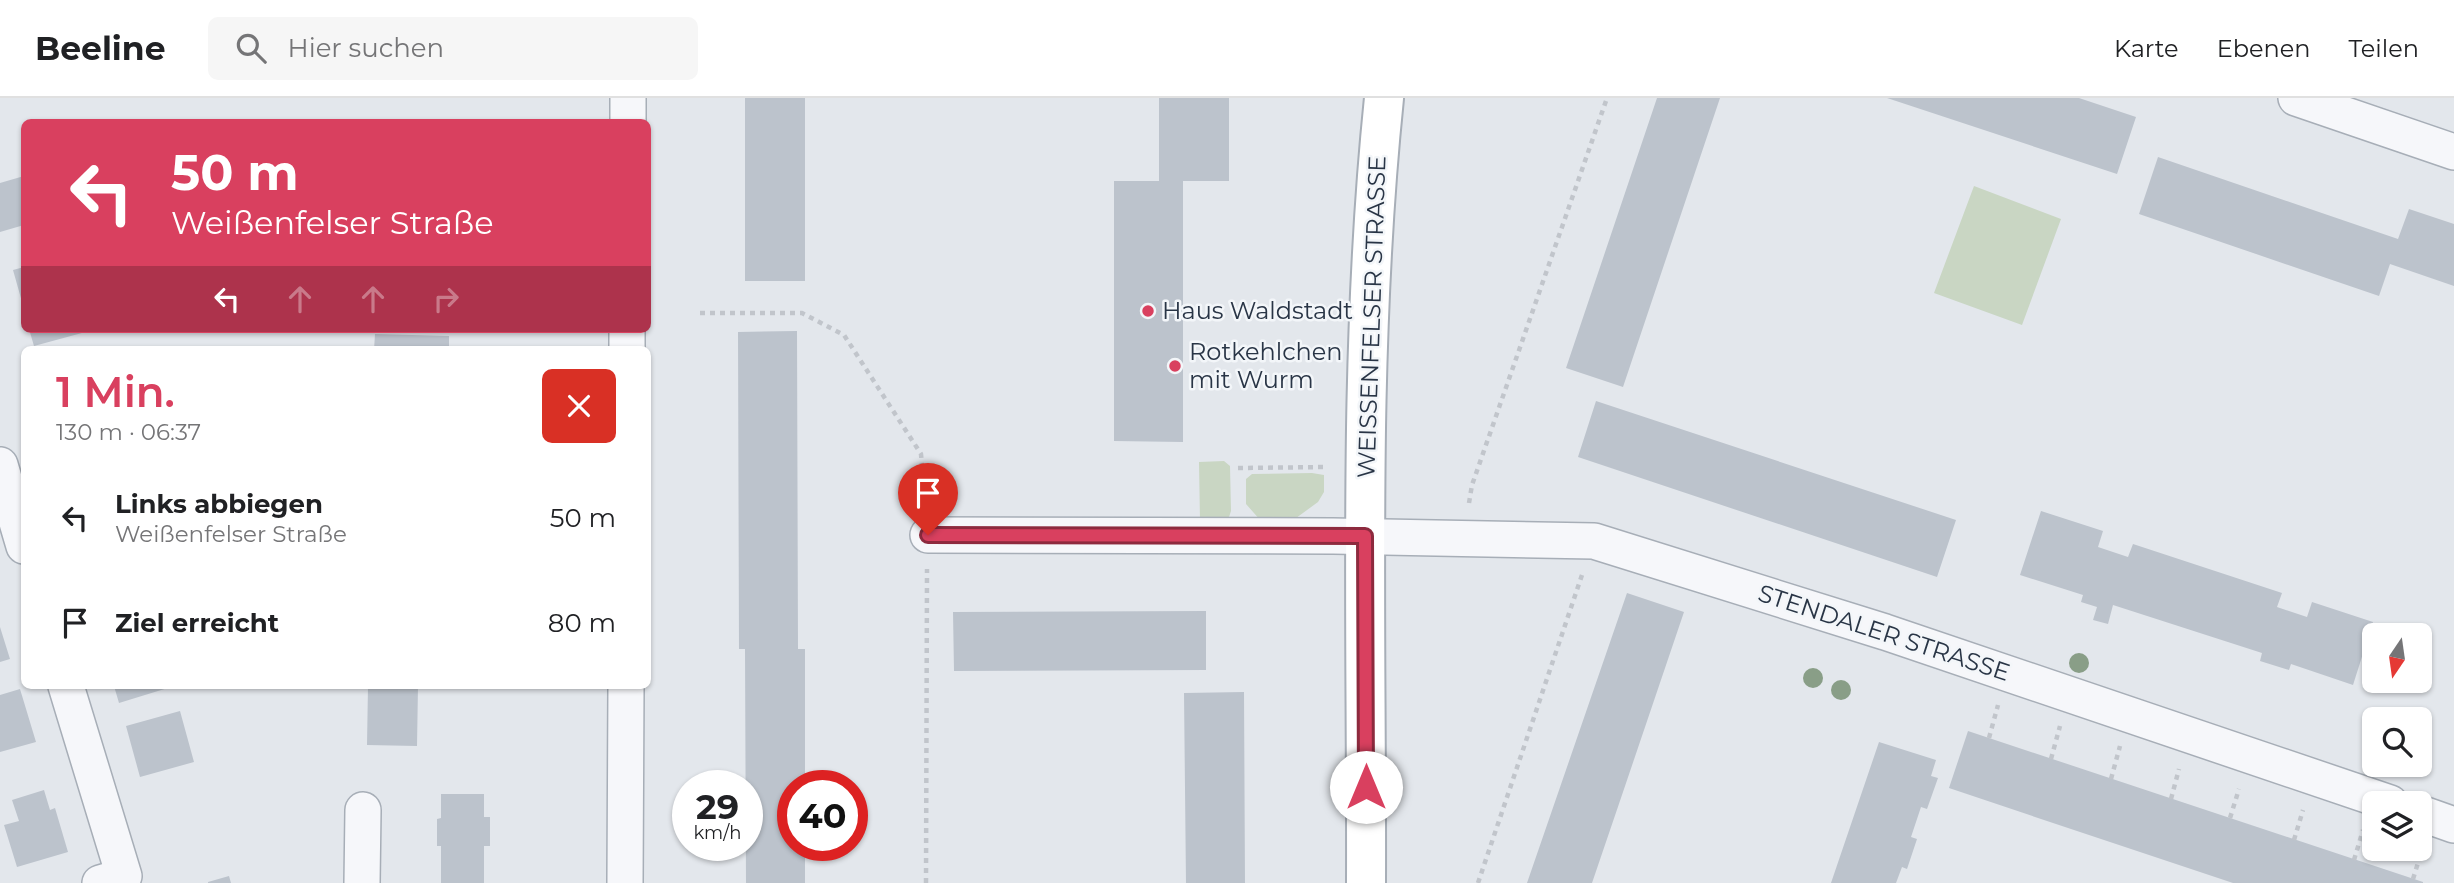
<!DOCTYPE html>
<html lang="de">
<head>
<meta charset="utf-8">
<style>
	body { margin:0; font-family:Montserrat,sans-serif; background:#f6f6f6; color:#202124; height:100vh; display:flex; flex-direction:column; font-size:26px; white-space:nowrap }
	* { box-sizing:border-box; margin:0 }
	p { font-size:23px; color:#757577 }
	.icon { flex:none; width:38px; height:38px; fill:none; stroke:currentColor; stroke-width:2; stroke-linecap:round; stroke-linejoin:round }
	.map { position:relative; flex:1; overflow:hidden }
	.drawer { position:absolute; left:21px; top:248px; width:630px; height:343px; display:flex; flex-direction:column; background:#fff; border-radius:10px; box-shadow:0 2px 5px #0004 }
	.drawer>* { flex:none }
	.banner { position:absolute; left:21px; top:21px; width:630px; height:214px; border-radius:10px; box-shadow:0 2px 5px #0004; background:#d9405f; color:#fff; overflow:hidden }
	.needle { width:46px; rotate:193deg }
	.buttons { position:absolute; left:2362px; top:525px; display:grid; gap:14px }
	.buttons a { display:grid; place-items:center; width:70px; height:70px; border-radius:10px; background:#fff; box-shadow:0 2px 5px #0004; font-size:35px }
	.speed { position:absolute; left:672px; top:672px; display:flex; gap:14px; font-size:35px; font-weight:700; text-align:center }
	.speed>* { display:grid; place-content:center; width:91px; height:91px; border-radius:50%; background:#fff; box-shadow:0 2px 5px #0004; line-height:1 }
	.speed small { font-size:18px; font-weight:400 }
	.speed .limit { border:10px solid #d22; background:#fff; color:#111 }
	.pin { position:absolute; display:grid; place-items:center; width:60px; height:60px; color:#fff; margin:-72px -30px; border-radius:50% 50% 50% 0; rotate:-45deg; box-shadow:0 0 7px #0007 }
	.pin .icon { rotate:45deg }
	.me { position:absolute; width:77px; margin:-38px; rotate:0deg; stroke-linejoin:round; filter:drop-shadow(0 0 5px #0008) }
	.turn { display:flex; align-items:center; gap:24px; height:147px; padding:0 35px; font-size:32px }
	.turn .icon { width:91px; height:91px; stroke-width:2.5 }
	.turn b { display:block; font-size:49px; line-height:60px }
	.lanes { display:flex; align-items:center; height:66px; padding:0 35px; background:#0003; justify-content:center; gap:35px; direction:ltr }
	.lanes .off { opacity:.35 }
	.round { display:grid; place-items:center; flex:none; width:74px; height:74px; border-radius:10px; background:#f6f6f6 }
	.summary { display:flex; align-items:center; justify-content:space-between; height:119px; padding:0 35px }
	h1 { font-size:42px; font-weight:600; line-height:52px; color:#d9405f }
	ul { padding:0; list-style:none }
	li { display:flex; align-items:center; gap:21px; height:105px; padding:0 35px }
	li div { flex:1 }
	li b { display:block; font-size:26px }
	li em { font-style:normal }
	header { display:flex; align-items:center; gap:42px; box-sizing:border-box; height:98px; padding:0 35px; background:#fff; border-bottom:2px solid #e0e0e0 }
	header strong { font-size:33px }
	nav { display:flex; gap:38px; margin-inline-start:auto; font-size:24px }
	.search { width:490px; height:63px; background:#f6f6f6; display:flex; align-items:center; gap:18px; box-sizing:border-box; padding:0 24px; border-radius:10px; color:#757577; font-size:26px }
	.map>svg:first-child { display:block }
	.green { fill:#c9d6c3 }
	.building { fill:#bcc3cc }
	.lines { fill:none; stroke-linecap:round; stroke-linejoin:round }
	.street-casing { stroke:#a7aeb7; stroke-width:38 }
	.secondary-casing { stroke:#a7aeb7; stroke-width:42 }
	.path { stroke:#c1c5cb; stroke-width:4.5; stroke-dasharray:5 5; stroke-linecap:butt }
	.street { stroke:#f6f7fa; stroke-width:35 }
	.secondary { stroke:#fff; stroke-width:38 }
	.tree { fill:#899e87 }
	.route-casing { stroke:#8d2a3e; stroke-width:18 }
	.route { stroke:#d9405f; stroke-width:12 }
	.poi-dot { fill:#d9405f; stroke:#f3f6f9; stroke-width:2.5 }
	.labels { text-anchor:middle; stroke-width:5; stroke-linejoin:round; paint-order:stroke }
	.poi-label { font-size:24px; fill:#293546; stroke:#f3f6f9; text-anchor:start }
	.street-label { font-size:24px; fill:#293546; stroke:#f3f6f9 }
</style>
</head>
<body>
<header>
<strong>Beeline</strong>
<div class="search"><svg class="icon" aria-label="search" viewBox="0 0 24 24"><circle cx="10" cy="10" r="6"/><path d="M15 15l6 6"/></svg>Hier suchen</div>
<nav><a>Karte</a><a>Ebenen</a><a>Teilen</a></nav>
</header>
<div class="map">
<svg width="2454" height="785" viewBox="0 0 2454 785">
	<rect width="100%" height="100%" fill="#e3e7ec"/>
	<path class="green" d="M 1974,88 L 2061,121 L 2022,227 L 1934,195 Z
		M 1224,363 L 1230,368 L 1231,413 L 1228,422 L 1200,422 L 1199,364 Z
		M 1312,375 L 1324,377 L 1324,394 L 1318,404 L 1292,423 L 1261,423 L 1246,406 L 1246,381 L 1252,376 Z"/>
	<path class="building" d="M 745,0 L 805,0 L 805,183 L 745,183 Z
		M 1159,0 L 1229,0 L 1229,83 L 1183,83 L 1183,344 L 1114,343 L 1114,83 L 1159,83 Z
		M 1657,0 L 1720,0 L 1623,289 L 1566,270 Z
		M 1887,0 L 2079,0 L 2136,19 L 2117,76 Z
		M 2158,59 L 2398,141 L 2409,111 L 2454,126 L 2454,188 L 2390,166 L 2379,198 L 2139,116 Z
		M 24,78 L 24,127 L 0,134 L 0,85 Z
		M 24,169 L 24,211 L 13,172 Z
		M 29,231 L 93,231 L 93,232 L 34,248 Z
		M 797,233 L 798,551 L 805,551 L 805,688 L 793,688 L 793,747 L 805,747 L 805,785 L 746,785 L 745,551 L 739,551 L 738,234 Z
		M 375,236 L 449,238 L 449,252 L 374,252 Z
		M 1596,303 L 1956,422 L 1937,479 L 1578,359 Z
		M 2041,413 L 2103,433 L 2098,449 L 2128,459 L 2133,446 L 2282,495 L 2277,509 L 2307,519 L 2312,504 L 2373,524 L 2353,587 L 2291,566 L 2289,572 L 2260,563 L 2262,555 L 2113,507 L 2108,526 L 2093,522 L 2097,509 L 2081,504 L 2083,497 L 2020,477 Z
		M 1627,495 L 1684,514 L 1623,694 L 1592,785 L 1527,785 Z
		M 1206,513 L 1206,572 L 954,573 L 953,514 Z
		M 0,529 L 10,561 L 0,564 Z
		M 114,588 L 171,588 L 171,589 L 119,605 Z
		M 368,588 L 418,588 L 417,648 L 367,647 Z
		M 20,591 L 36,644 L 0,654 L 0,597 Z
		M 1244,594 L 1245,785 L 1186,785 L 1184,595 Z
		M 180,613 L 194,664 L 140,679 L 126,628 Z
		M 1968,633 L 2423,784 L 2423,785 L 2233,785 L 2068,730 L 1949,690 Z
		M 1879,644 L 1936,662 L 1931,678 L 1938,680 L 1927,711 L 1921,709 L 1911,739 L 1917,741 L 1907,771 L 1902,769 L 1896,785 L 1831,785 Z
		M 44,692 L 50,712 L 55,710 L 68,754 L 17,769 L 4,727 L 19,723 L 12,702 Z
		M 441,696 L 484,696 L 484,719 L 490,719 L 490,748 L 484,748 L 484,785 L 441,785 L 441,748 L 437,748 L 437,721 L 441,720 Z
		M 229,778 L 231,785 L 208,785 L 208,784 Z"/>
	<g class="lines">
		<g class="street-casing">
			<path id="street" d="M 2296,0 L 2454,54
				M 628,24 L 628,0
				M 627,252 L 627,231
				M 0,367 L 24,448
				M 928,437 L 1333,438 L 1594,443 L 1885,534 L 2390,705
				M 66,588 L 124,778 L 100,785
				M 2420,715 L 2454,727
				M 362,785 L 363,712
				M 625,785 L 626,588"/>
		</g>
		<g class="secondary-casing">
			<path id="secondary" d="M 1366,785 C 1367,523 1357,261 1384,0"/>
		</g>
		<path class="path" d="M 700,215 L 802,215 L 844,237 L 921,356 L 925,403
			M 1238,370 L 1328,369
			M 1469,405 L 1472,387 L 1607,0
			M 1989,640 L 1998,607
			M 2051,661 L 2060,628
			M 2111,681 L 2120,648
			M 2171,701 L 2179,671
			M 2230,720 L 2239,691
			M 2294,742 L 2303,712
			M 2354,762 L 2363,732
			M 2413,781 L 2422,752
			M 926,785 L 927,471
			M 1478,785 L 1582,477"/>
		<use href="#street" class="street"/>
		<use href="#secondary" class="secondary"/>
	</g>
	<g class="tree">
		<circle cx="2079" cy="565" r="10"/>
		<circle cx="1813" cy="580" r="10"/>
		<circle cx="1841" cy="592" r="10"/>
	</g>
	<g class="lines">
		<g class="route-casing">
			<path id="route" d="M 928,437 L 1365,438 L 1366,689"/>
		</g>
		<use href="#route" class="route"/>
	</g>
	<g class="poi-dot">
		<circle cx="1148" cy="213" r="7"/>
		<circle cx="1175" cy="268" r="7"/>
	</g>
	<g class="labels">
		<g class="poi-label">
			<text x="1162" y="221">Haus Waldstadt</text>
			<text x="1189" y="262">Rotkehlchen<tspan x="1189" dy="28">mit Wurm</tspan></text>
		</g>
		<g class="street-label">
			<text transform="translate(1372 219) rotate(-88)" y="8">WEISSENFELSER STRASSE</text>
			<text transform="translate(1884 535) rotate(18)" y="8">STENDALER STRASSE</text>
		</g>
	</g>
</svg>
<div class="buttons">
<a><svg class="needle" viewBox="-14 -14 28 28"><path d="M0-13l5 13h-10z" fill="#e53935"/><path d="M0 13l5-13h-10z" fill="#757577"/></svg></a>
<a><svg class="icon" aria-label="search" viewBox="0 0 24 24"><circle cx="10" cy="10" r="6"/><path d="M15 15l6 6"/></svg></a>
<a><svg class="icon" aria-label="layers" viewBox="0 0 24 24"><path d="M12 4l9 5-9 5-9-5zM3 14l9 5 9-5"/></svg></a>
</div>
<div class="speed"><div>29<small>km/h</small></div><div class="limit">40</div></div>
<div class="pin" style="left:928px;top:437px;background:#d93025"><svg class="icon" aria-label="arrive" viewBox="0 0 24 24"><path d="M6 21V4h12l-3 4 3 4H6"/></svg></div>
<svg class="me" style="left:1366px;top:689px" viewBox="-20 -20 40 40"><circle r="19" fill="#fff"/><path d="M0-13L10 11 0 6-10 11z" fill="#d9405f"/></svg>
<div class="banner">
<div class="turn"><svg class="icon" aria-label="left" viewBox="0 0 24 24"><path d="M17 20v-9H6M10 6l-5 5 5 5"/></svg><div><b>50 m</b>Weißenfelser Straße</div></div>
<div class="lanes"><svg class="icon" aria-label="left" viewBox="0 0 24 24"><path d="M17 20v-9H6M10 6l-5 5 5 5"/></svg><svg class="icon off" aria-label="ahead" viewBox="0 0 24 24"><path d="M12 20V5M6 11l6-6 6 6"/></svg><svg class="icon off" aria-label="ahead" viewBox="0 0 24 24"><path d="M12 20V5M6 11l6-6 6 6"/></svg><svg class="icon off" aria-label="right" viewBox="0 0 24 24"><path d="M7 20v-9h11M14 6l5 5-5 5"/></svg></div>
</div>
<section class="drawer">
<div class="summary"><div><h1>1 Min.</h1><p>130 m · 06:37</p></div><a class="round" style="background:#d93025;color:#fff"><svg class="icon" aria-label="close" viewBox="0 0 24 24"><path d="M6 6l12 12M18 6L6 18"/></svg></a></div>
<ul>
<li><svg class="icon" aria-label="left" viewBox="0 0 24 24"><path d="M17 20v-9H6M10 6l-5 5 5 5"/></svg><div><b>Links abbiegen</b><p>Weißenfelser Straße</p></div><em>50 m</em></li>
<li><svg class="icon" aria-label="arrive" viewBox="0 0 24 24"><path d="M6 21V4h12l-3 4 3 4H6"/></svg><div><b>Ziel erreicht</b></div><em>80 m</em></li>
</ul>
</section>
</div>
</body>
</html>
